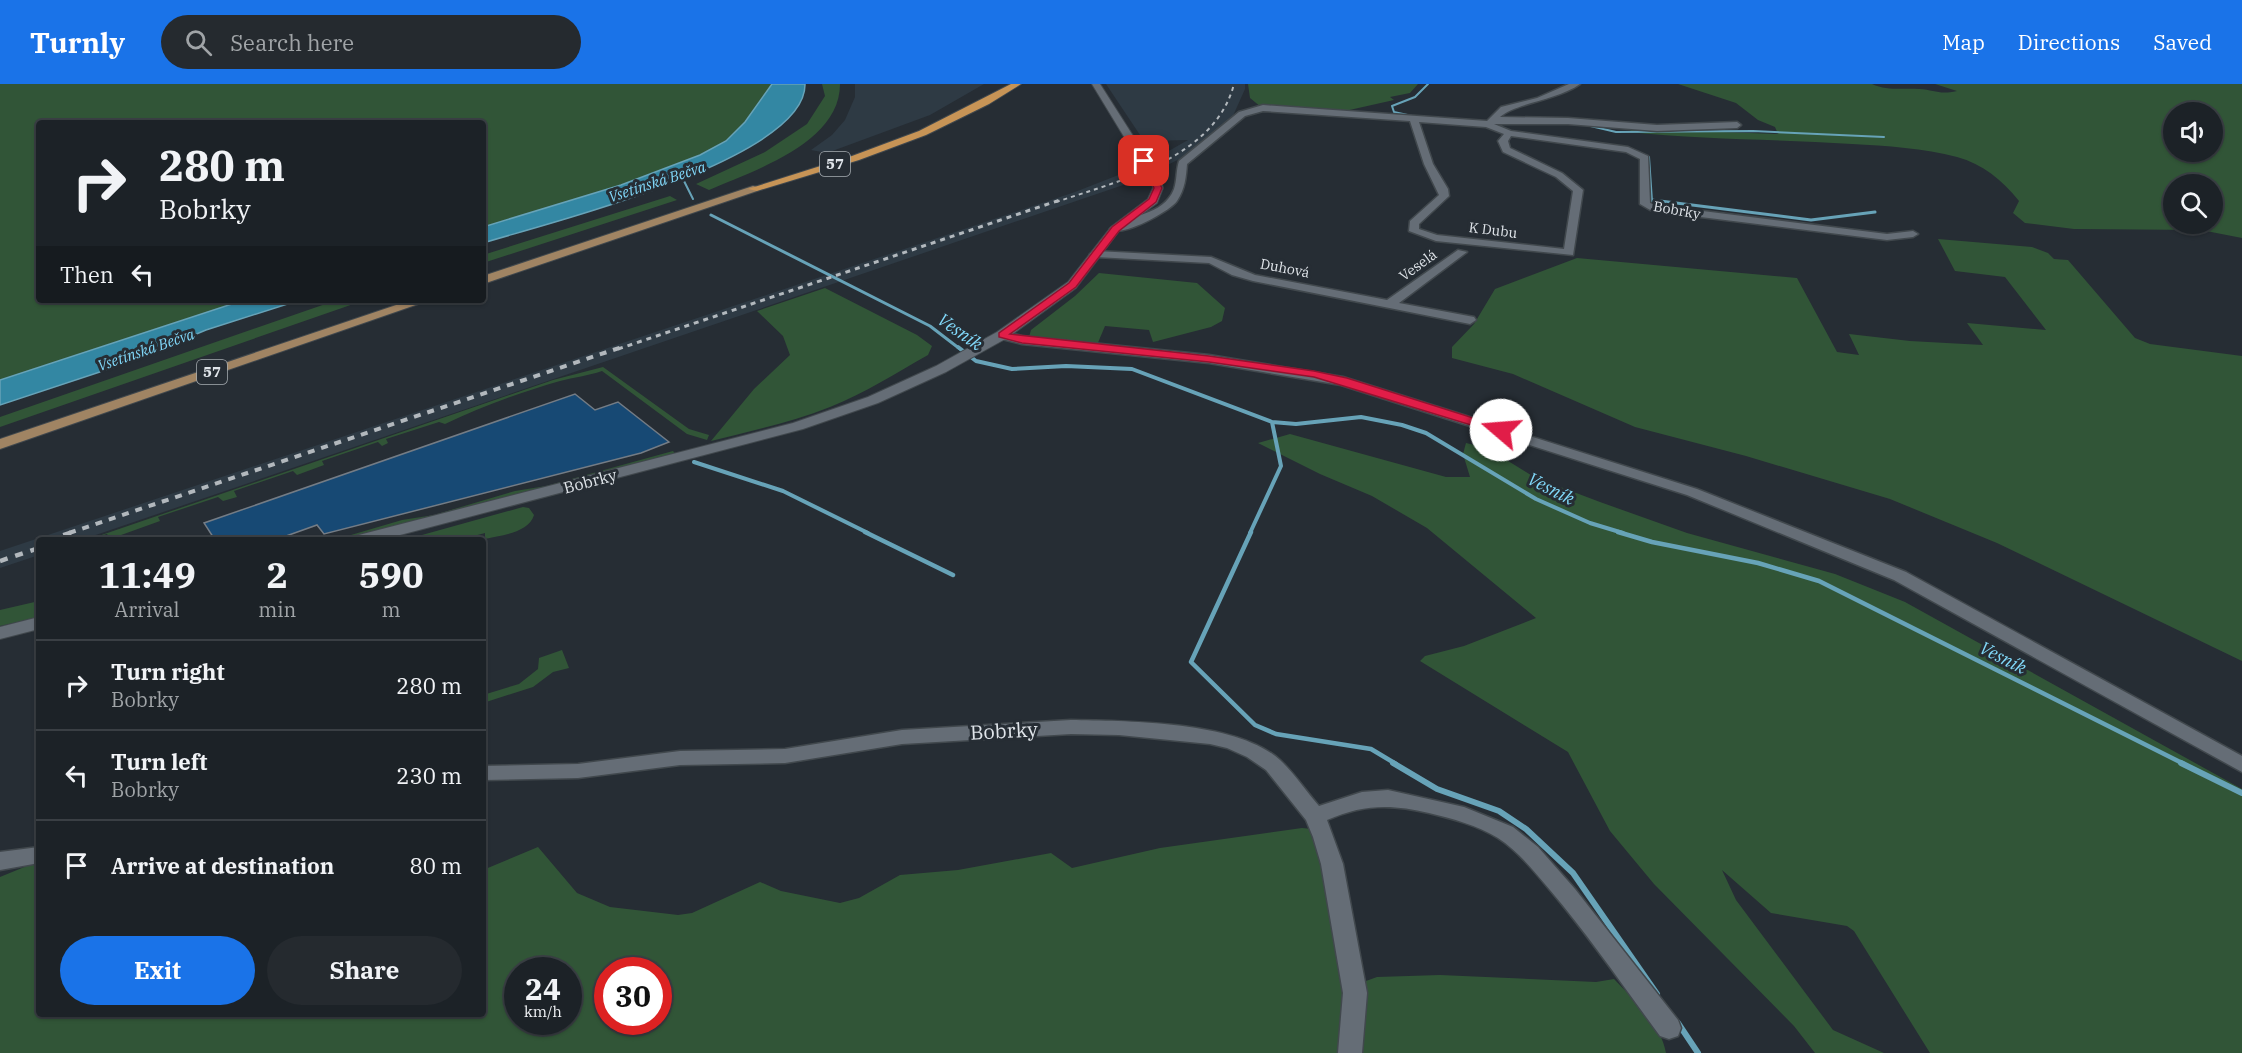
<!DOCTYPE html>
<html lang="en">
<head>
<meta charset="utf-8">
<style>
	body { margin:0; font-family:"IBM Plex Serif",serif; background:#252a2f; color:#f1f3f6; height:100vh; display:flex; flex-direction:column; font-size:22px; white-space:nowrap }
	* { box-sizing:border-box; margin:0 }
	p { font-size:20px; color:#a0a4a7 }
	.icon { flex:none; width:33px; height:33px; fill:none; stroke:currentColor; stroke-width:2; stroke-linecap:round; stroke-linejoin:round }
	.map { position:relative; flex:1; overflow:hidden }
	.panel { position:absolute; left:36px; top:453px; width:450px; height:480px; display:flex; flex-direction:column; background:#1c2227; border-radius:6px; box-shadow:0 2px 4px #0004,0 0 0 2px #3a3f44 }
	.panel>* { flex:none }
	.top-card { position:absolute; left:36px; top:36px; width:450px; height:183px; border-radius:6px; box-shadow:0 2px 4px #0004,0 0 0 2px #3a3f44; background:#1c2227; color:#f1f3f6; overflow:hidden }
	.fabs { position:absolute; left:2163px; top:18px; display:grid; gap:12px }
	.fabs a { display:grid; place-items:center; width:60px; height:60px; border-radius:50%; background:#1c2227; box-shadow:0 2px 4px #0004,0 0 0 2px #3a3f44; font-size:30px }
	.speed { position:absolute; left:504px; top:873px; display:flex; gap:12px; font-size:30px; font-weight:700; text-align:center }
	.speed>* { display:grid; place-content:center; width:78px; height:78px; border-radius:50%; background:#1c2227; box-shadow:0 2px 4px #0004,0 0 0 2px #3a3f44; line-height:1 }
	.speed small { font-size:15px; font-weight:400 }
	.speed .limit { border:9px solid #d22; background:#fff; color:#111 }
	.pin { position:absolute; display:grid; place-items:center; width:51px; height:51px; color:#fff; margin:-26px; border-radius:12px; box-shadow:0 3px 9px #0006 }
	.me { position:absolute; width:66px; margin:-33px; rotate:288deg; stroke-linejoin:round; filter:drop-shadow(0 0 4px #0008) }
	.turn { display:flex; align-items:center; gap:21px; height:126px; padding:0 24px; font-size:27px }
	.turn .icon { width:78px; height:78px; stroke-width:2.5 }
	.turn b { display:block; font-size:42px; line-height:51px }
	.then { display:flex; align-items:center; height:57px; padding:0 24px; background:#0003; gap:12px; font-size:22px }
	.eta { display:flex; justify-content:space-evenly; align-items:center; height:102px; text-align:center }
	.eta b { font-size:36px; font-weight:700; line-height:42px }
	.action { display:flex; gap:12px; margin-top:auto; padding:12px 24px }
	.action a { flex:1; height:69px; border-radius:36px; background:#1a73e8; color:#fff; font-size:24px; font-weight:700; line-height:69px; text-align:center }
	.action a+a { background:#252a2f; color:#f1f3f6 }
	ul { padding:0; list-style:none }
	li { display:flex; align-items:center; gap:18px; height:90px; padding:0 24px; border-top:2px solid #3a3f44 }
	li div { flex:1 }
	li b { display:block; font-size:22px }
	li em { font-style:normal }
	header { display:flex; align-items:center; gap:36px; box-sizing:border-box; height:84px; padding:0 30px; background:#1a73e8; color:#fff }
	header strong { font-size:28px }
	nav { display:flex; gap:33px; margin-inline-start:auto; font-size:21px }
	.search { width:420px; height:54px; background:#252a2f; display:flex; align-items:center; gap:15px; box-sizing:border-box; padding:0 21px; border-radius:33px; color:#a0a4a7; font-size:22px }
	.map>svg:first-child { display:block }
	.built { fill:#2e3a44 }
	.green { fill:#315537; fill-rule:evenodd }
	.water { fill:#3387a3; stroke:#67a3b8; stroke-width:1.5 }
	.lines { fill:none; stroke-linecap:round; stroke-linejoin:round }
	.stream-far4 { stroke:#67a3b8; stroke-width:2 }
	.stream-far3 { stroke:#67a3b8; stroke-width:3 }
	.stream-far2 { stroke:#67a3b8; stroke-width:4 }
	.stream-far1 { stroke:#67a3b8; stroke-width:4.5 }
	.stream { stroke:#67a3b8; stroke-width:6 }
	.building { fill:#174974; stroke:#747c85; stroke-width:1.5 }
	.street-casing { stroke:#41484d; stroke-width:3 }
	.secondary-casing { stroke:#41484d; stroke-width:2 }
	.primary-casing { stroke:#41484d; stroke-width:2 }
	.highway-casing { stroke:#41484d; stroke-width:2 }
	.street { fill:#656d76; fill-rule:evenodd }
	.secondary { fill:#656d76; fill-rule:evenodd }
	.primary { fill:#a08463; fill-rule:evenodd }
	.highway { fill:#c79456; fill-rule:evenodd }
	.rail-far3 { stroke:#b2b8bd; stroke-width:2; stroke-dasharray:4 4; stroke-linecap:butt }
	.rail-far2 { stroke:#b2b8bd; stroke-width:3; stroke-dasharray:5 5; stroke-linecap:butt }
	.rail-far1 { stroke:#b2b8bd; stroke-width:4; stroke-dasharray:7 7; stroke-linecap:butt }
	.rail { stroke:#b2b8bd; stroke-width:4.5; stroke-dasharray:8 8; stroke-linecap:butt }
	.secondary-bridge-casing { stroke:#41484d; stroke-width:11; stroke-linecap:butt }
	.secondary-bridge { stroke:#656d76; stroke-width:10 }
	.route { fill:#e11d48; stroke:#92132f; stroke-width:1.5 }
	.labels { text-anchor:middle; stroke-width:6; stroke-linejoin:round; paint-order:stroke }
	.far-street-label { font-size:14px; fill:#e0e5ea; stroke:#262d34 }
	.shield { fill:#262d34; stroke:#a8aeb3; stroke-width:1.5 }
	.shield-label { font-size:15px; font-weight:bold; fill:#e0e5ea }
	.far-water-label { font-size:15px; font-style:italic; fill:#81d8f9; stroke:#262d34 }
	.street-label { font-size:16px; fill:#e0e5ea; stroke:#262d34 }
	.water-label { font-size:18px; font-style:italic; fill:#81d8f9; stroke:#262d34 }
	.near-street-label { font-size:20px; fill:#e0e5ea; stroke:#262d34 }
</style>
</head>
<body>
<header>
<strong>Turnly</strong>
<div class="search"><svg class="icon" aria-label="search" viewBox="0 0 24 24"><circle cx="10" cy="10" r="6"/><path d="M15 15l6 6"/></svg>Search here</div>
<nav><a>Map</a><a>Directions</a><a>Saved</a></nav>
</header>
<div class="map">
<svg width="2242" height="969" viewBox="0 0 2242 969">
	<rect width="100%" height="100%" fill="#262d34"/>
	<path class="built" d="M 855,0 L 984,0 L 930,31 L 827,69 L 811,66 L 832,51 L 845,36 L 855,13 Z
		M 1106,0 L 1245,0 L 1245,5 L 1232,34 L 1195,67 L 1138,96 L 81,456 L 39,456 L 39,471 L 0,484 L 0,467 L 1075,108 L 1144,81 L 1188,56 L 1144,57 Z"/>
	<path class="green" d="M 0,0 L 772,0 L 745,38 L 726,57 L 700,71 L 621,101 L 483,144 L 483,39 L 39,39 L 39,216 L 244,216 L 0,296 Z
		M 822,0 L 840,0 C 840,59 755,86 709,106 L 696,100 L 765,68 L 807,40 L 825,12 Z
		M 1248,0 L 1418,0 L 1410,9 L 1390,13 L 1394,16 L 1345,27 L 1261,23 L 1250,14 Z
		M 1678,0 L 1872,0 C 1887,7 1902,4 1919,5 C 1935,6 1939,11 1957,7 L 1935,0 L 2242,0 L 2242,154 L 2201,146 L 2074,145 L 2025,139 L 2013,129 L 2019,117 C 2002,96 1983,80 1957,73 C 1924,64 1886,62 1852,60 C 1778,55 1703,56 1628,48 L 1633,45 L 1778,50 L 1775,43 L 1758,36 L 1736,19 ZM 2174,28 L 2212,28 L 2212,68 L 2174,68 ZM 2174,100 L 2212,100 L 2212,140 L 2174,140 Z
		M 670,112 L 677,116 L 483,179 L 483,171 Z
		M 1938,155 L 2032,163 L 2048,169 L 2054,175 L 2068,176 L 2135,254 L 2150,260 L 2242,272 L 2242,577 L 1997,459 L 1890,415 L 1746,372 L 1635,343 L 1513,290 L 1452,274 L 1452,263 L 1474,240 L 1495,205 L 1577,174 L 1797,194 L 1837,268 L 1859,271 L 1849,250 L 1910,257 L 1983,261 L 1967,239 L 2046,246 L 2005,193 L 1955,187 Z
		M 1099,189 L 1197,199 L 1225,224 L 1222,237 L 1211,243 L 1153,258 L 1149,246 L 1105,242 L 1097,261 L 1029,253 L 1031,246 L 1075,212 Z
		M 825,204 L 917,251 L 932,262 L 928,271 C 896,289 865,309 830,323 C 792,338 751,347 711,357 L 754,305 L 790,271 L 783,252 L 757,227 Z
		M 337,216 L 365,216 L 0,343 L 0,333 Z
		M 603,283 L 689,345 L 709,351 L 707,356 L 687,350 L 602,287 C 588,292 574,293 560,297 C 521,308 481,323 445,340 L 439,338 L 386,355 L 388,359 L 382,362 L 378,358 L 322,377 L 324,381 L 297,391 L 293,387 L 234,407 L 237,413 L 223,417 L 218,413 L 158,433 L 160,437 L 110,455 L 107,450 L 87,456 L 553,296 Z
		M 1290,350 L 1446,393 L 1470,393 L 1463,370 L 1466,359 L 1487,364 L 1534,393 L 1600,418 L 1687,449 L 1835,490 L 1905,518 L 2242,705 L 2242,969 L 1930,969 L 1854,847 L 1847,842 L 1771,829 L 1722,786 L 1736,816 L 1833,946 L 1884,969 L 1815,969 L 1794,942 L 1654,800 L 1610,747 L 1568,668 L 1420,577 L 1425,572 L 1464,562 L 1536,534 L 1427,444 L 1372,412 L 1320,390 L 1258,359 Z
		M 673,367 L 676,371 L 344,456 L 334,456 L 402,436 L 434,431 L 515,407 L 546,402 Z
		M 523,423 L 529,424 L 534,431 C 529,449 501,451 485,455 L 485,449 L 459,456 L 404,456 Z
		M 39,517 L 39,533 L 0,542 L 0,526 Z
		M 562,566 L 569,584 L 553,588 L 533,603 L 483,619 L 483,611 L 519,600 L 538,585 L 539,574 Z
		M 1302,744 L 1312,745 L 1316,749 L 1342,885 L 1344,937 L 1341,969 L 0,969 L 0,793 L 39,777 L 39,865 L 34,873 L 35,882 L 39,885 L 39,930 L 483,930 L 483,786 L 538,763 L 577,809 L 610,823 L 678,831 L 692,829 L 760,798 L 781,807 L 840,819 L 859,814 L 900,791 L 958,786 L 1051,769 L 1072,784 L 1160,764 ZM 518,886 L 568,886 L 568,938 L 518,938 ZM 608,886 L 658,886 L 658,938 L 608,938 Z
		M 1440,891 L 1596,898 L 1614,895 C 1635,917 1660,938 1666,969 L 1361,969 L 1366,897 L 1377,893 Z"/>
	<path class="water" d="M 772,0 L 805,0 C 807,75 545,140 483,159 L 483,143 L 621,101 L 700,71 L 726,57 L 745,38 Z
		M 244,216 L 300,216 L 206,246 L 127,279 L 0,321 L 0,296 Z"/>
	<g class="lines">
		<path class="stream-far4" d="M 1412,32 L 1394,28 L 1392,22 L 1415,13 L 1428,0
			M 1582,40 L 1616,48 L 1753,47 L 1884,53
			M 1649,73 L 1652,117 L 1660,118
			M 682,93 L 693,115"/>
		<path class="stream-far3" d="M 1652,116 L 1811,136 L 1875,128
			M 711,131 L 930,242 L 960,265"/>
		<path class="stream-far2" d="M 958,263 L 976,277 L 1012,285 L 1066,282 L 1132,285 L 1272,338 L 1296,340 L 1361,333 L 1402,341 L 1426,349 L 1536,415 L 1590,439 L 1623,449
			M 694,378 L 783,407 L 868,449
			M 1250,449 L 1281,382 L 1272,338"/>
		<path class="stream-far1" d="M 865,448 L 953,491
			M 1251,448 L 1191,578 L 1255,641 L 1276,650 L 1371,665 L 1396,680
			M 1618,448 L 1652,458 L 1758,479 L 1819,497 L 2184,680"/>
		<path class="stream" d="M 1393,679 L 1437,705 L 1499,727 L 1526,745 L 1573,789 L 1657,910
			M 2181,679 L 2242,709
			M 1678,939 L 1698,969"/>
	</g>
	<path class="building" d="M 575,310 L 595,326 L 618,318 L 669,358 L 641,369 L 324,450 L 317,441 L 275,456 L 215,456 L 204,439 Z"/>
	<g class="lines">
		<g class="street-casing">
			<path id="street" d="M 1569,0 L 1580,0 C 1558,16 1515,19 1500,33 L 1568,34 L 1657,41 L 1737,38 L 1741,41 L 1737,44 L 1657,47 L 1568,40 L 1494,40 L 1511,47 L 1628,63 L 1648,72 L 1650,119 L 1655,121 L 1887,150 L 1913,147 L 1918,150 L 1913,153 L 1887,156 L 1652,127 L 1640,120 L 1640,75 L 1626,68 L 1511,52 L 1508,57 L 1510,64 L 1562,89 L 1583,106 L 1573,171 L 1436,157 L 1409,147 L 1410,137 L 1439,111 L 1424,80 L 1410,37 L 1263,27 L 1245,32 L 1187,80 C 1186,93 1185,105 1177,117 C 1169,128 1121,154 1110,145 C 1129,129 1163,133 1174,105 C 1177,96 1176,86 1179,77 L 1239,28 L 1263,21 L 1487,37 L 1501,23 L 1537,14 ZM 1419,38 L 1486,43 L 1504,50 L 1498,57 L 1503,68 L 1556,93 L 1573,107 L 1564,165 L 1437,151 L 1419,145 L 1419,140 L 1449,112 L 1448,105 L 1433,80 Z
				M 1458,166 L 1467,168 L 1399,219 L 1474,233 L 1476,236 L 1470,240 L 1253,197 L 1232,191 L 1209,179 L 1096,173 L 1090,170 L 1096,167 L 1211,173 L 1255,191 L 1387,216 Z
				M 1002,247 L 1022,252 L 1209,271 L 1343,293 L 1697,405 L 1906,488 L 2242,672 L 2242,688 L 1894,496 L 1687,411 L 1341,301 L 1209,279 L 1022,260 L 998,254 L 996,251 Z
				M 1071,636 C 1128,637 1237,637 1280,676 C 1294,689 1306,707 1319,722 L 1362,708 L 1388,706 L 1464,723 L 1513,743 L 1538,763 L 1575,805 L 1678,936 L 1681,944 L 1678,952 L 1669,955 L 1660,952 C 1624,903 1589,852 1550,806 C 1534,787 1518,767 1498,754 C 1477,741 1453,735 1429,729 C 1392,720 1363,720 1327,736 L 1343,780 L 1367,909 L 1362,969 L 1338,969 L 1343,909 L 1321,780 L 1313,753 L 1306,736 L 1266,686 L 1247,673 L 1227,664 L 1210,660 L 1119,651 L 1071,650 L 902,660 L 785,679 L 680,681 L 578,694 L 483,696 L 483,682 L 578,680 L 680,667 L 785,665 L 902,646 Z
				M 39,763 L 39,779 L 0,786 L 0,768 Z"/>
		</g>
		<g class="secondary-casing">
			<path id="secondary" d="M 1092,0 L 1100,0 L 1149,77 L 1148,79 L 1140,79 Z
				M 1151,91 L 1159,91 L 1163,104 L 1157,119 L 1119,147 L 1076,204 L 1007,254 L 946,288 L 878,319 L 803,345 L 381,456 L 352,456 L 355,452 L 793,339 L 868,313 L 936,282 L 997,248 L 1068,198 L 1111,143 L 1148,115 L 1153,104 Z
				M 39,533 L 39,545 L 0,555 L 0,543 Z"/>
		</g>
		<g class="primary-casing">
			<path id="primary" d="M 753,102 L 757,103 L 757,107 L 483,200 L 483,192 Z
				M 411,216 L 430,216 L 0,365 L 0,355 Z"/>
		</g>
		<g class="highway-casing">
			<path id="highway" d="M 1011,0 L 1021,0 L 989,20 L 926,51 L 859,76 L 757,107 L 748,105 L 852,72 L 919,47 Z"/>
		</g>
		<use href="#street" class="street"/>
		<use href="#secondary" class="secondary"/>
		<use href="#primary" class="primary"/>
		<use href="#highway" class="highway"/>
		<path class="rail-far3" d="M 1056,118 C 1119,97 1215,74 1234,0"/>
		<path class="rail-far2" d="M 618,265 L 1060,116"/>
		<path class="rail-far1" d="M 69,449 L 622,263"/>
		<path class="rail" d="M 48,456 L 73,448
			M 0,477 L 39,464"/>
		<g class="secondary-bridge-casing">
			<path id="secondary-bridge" d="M 1144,77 L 1155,93"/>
		</g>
		<use href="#secondary-bridge" class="secondary-bridge"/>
	</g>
	<path class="route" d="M 1141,75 L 1147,75 L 1162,104 L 1156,118 L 1119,147 L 1076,203 L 1010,250 L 1209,272 L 1314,287 L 1347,294 L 1505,344 L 1505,349 L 1497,349 L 1314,293 L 1209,278 L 1022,259 L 999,253 L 999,249 L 1069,199 L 1112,143 L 1149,115 L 1154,104 Z"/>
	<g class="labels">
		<g class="far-street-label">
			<text transform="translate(1677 126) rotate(10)" y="5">Bobrky</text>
			<text transform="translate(1493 146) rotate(7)" y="5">K Dubu</text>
			<text transform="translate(1418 181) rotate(-36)" y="5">Veselá</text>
			<text transform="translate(1285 184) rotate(11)" y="5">Duhová</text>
		</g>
		<g class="shield">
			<rect x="820" y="68" width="30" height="24" rx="4.5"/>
			<rect x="197" y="276" width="30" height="24" rx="4.5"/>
		</g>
		<g class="shield-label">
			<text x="835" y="85">57</text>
			<text x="212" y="293">57</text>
		</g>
		<g class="far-water-label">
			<text transform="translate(657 98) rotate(-18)" y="5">Vsetínská Bečva</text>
			<text transform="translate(146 266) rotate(-19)" y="5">Vsetínská Bečva</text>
		</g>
		<g class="street-label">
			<text transform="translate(590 397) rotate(-15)" y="6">Bobrky</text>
		</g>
		<g class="water-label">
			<text transform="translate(960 248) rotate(35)" y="6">Vesník</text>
			<text transform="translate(1551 405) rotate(27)" y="6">Vesník</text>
			<text transform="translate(2003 574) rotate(27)" y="6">Vesník</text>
		</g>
		<g class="near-street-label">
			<text transform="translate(1004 647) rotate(-3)" y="7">Bobrky</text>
		</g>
	</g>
</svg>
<div class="fabs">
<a><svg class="icon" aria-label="sound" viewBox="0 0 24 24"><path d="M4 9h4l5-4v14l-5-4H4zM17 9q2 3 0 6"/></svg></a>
<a><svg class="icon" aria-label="search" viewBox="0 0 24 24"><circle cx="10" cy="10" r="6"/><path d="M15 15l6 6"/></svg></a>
</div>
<div class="speed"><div>24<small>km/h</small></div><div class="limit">30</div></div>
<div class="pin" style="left:1144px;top:77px;background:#d93025"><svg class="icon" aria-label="arrive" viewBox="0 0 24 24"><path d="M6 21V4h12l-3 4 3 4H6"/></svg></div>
<svg class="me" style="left:1501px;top:346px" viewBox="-20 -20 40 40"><circle r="19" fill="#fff"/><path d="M0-13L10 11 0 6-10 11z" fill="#e11d48"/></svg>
<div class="top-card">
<div class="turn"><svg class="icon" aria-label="right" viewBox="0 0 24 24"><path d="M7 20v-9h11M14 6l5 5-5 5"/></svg><div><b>280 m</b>Bobrky</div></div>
<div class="then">Then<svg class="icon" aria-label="left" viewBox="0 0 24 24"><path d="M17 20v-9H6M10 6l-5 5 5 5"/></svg></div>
</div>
<section class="panel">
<div class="eta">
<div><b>11:49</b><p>Arrival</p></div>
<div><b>2</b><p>min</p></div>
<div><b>590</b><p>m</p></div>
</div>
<ul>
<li><svg class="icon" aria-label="right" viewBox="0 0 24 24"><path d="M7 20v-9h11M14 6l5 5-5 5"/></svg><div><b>Turn right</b><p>Bobrky</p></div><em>280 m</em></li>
<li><svg class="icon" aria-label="left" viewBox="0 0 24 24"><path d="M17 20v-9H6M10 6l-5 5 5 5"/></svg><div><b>Turn left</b><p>Bobrky</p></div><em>230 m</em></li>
<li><svg class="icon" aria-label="arrive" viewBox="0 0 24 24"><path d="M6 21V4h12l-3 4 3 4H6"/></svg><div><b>Arrive at destination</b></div><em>80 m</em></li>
</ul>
<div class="action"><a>Exit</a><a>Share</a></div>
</section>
</div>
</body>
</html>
